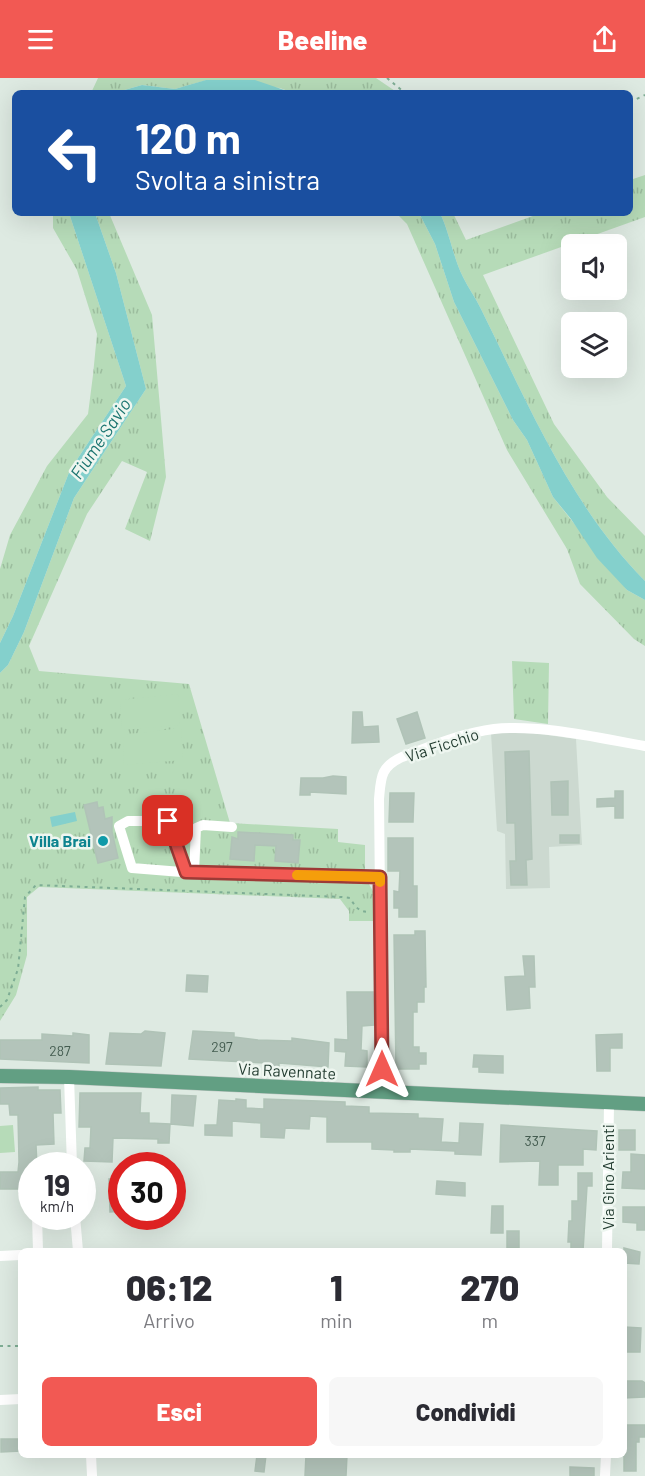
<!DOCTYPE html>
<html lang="it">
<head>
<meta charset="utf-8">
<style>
	body { margin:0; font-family:Barlow,sans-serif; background:#f7f7f7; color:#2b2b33; height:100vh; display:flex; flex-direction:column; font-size:22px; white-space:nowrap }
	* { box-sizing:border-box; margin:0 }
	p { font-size:20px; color:#7c7c81 }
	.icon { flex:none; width:33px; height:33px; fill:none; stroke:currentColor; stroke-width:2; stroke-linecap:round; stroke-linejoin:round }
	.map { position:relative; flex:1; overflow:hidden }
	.sheet { position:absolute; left:18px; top:1170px; width:609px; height:210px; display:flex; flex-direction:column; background:#fff; border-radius:9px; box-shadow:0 6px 24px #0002 }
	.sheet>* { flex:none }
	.hud { position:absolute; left:12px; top:12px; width:621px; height:126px; border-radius:9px; box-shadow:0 6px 24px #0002; background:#1a4fa0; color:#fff; overflow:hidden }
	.tools { position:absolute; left:561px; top:156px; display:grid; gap:12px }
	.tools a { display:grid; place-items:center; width:66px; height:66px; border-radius:9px; background:#fff; box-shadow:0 6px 24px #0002; font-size:30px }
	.speed { position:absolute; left:18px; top:1074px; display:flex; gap:12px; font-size:30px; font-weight:700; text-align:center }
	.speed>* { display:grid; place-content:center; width:78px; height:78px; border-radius:50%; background:#fff; box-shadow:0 6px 24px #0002; line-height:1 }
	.speed small { font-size:15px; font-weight:400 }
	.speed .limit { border:9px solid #d22; background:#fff; color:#111 }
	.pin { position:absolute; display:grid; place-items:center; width:51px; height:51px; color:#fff; margin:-26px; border-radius:12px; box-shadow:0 3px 9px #0006 }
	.me { position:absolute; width:66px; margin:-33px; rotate:0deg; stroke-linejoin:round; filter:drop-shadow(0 0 4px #0008) }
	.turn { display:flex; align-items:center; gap:21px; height:126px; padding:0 24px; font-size:27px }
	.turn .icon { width:78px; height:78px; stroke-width:2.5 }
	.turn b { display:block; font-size:42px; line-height:51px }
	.eta { display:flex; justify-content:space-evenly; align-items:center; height:102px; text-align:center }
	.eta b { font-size:36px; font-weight:800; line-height:42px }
	.button { display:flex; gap:12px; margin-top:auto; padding:12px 24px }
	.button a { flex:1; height:69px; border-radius:9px; background:#f25953; color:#fff; font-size:24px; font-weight:800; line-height:69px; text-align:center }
	.button a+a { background:#f7f7f7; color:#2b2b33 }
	header { display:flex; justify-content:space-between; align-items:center; height:78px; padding:0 24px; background:#f25953; color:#fff; font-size:27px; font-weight:800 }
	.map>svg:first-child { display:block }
	.built { fill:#ccd9d0 }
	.grass { fill:url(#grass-tufts) }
	.pitch { fill:#b6dbb8 }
	.water { fill:#84d0cc }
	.building { fill:#b3c4ba; stroke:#b0c3b7; stroke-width:1.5 }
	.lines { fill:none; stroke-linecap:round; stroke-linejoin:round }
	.major-casing { stroke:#bcc4c0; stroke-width:15 }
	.path { stroke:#7ead94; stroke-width:2; stroke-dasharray:3 4.5; stroke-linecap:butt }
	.minor { stroke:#fff; stroke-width:10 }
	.major { stroke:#629f83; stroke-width:14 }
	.route-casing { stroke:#9d3a36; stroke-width:15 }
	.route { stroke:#f25953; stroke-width:10 }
	.slow { stroke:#f59e0b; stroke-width:10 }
	.culture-dot { fill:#0f9aa8; stroke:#eef6f0; stroke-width:2 }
	.labels { text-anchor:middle; stroke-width:5; stroke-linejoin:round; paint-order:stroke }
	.number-label { font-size:14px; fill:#445c50 }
	.street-label { font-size:16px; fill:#1f392d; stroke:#eef6f0 }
	.culture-label { font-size:16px; font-weight:bold; fill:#0d838f; stroke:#eef6f0; text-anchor:end }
	.water-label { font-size:18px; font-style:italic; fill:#1a7470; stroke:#eef6f0 }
</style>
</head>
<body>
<header><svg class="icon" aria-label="menu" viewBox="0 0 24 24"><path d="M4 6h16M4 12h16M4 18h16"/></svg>Beeline<svg class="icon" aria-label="share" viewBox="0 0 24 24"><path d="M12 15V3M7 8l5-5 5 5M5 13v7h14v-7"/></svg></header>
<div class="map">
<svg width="645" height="1398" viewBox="0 0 645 1398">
	<defs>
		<pattern id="grass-tufts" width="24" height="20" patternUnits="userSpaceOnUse" patternTransform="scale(1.5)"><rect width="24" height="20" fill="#b6dbb8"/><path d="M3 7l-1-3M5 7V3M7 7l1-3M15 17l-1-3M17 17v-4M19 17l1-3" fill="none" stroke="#9cbd9e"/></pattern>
	</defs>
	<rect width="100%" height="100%" fill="#deeae2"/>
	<path class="built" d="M 526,654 L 576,661 L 582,767 L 549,769 L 550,810 L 506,811 L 505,756 L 497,753 L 491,655 Z"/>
	<path class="grass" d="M 98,0 L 376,0 L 398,15 L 293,15 L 280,10 L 207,2 L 175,11 L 142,7 L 114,15 L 91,15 Z
		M 645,97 L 645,139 L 483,197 L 554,346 L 607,419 L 645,458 L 645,503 C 570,427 528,326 481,231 C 476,220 468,210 463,199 C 453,179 450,156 440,135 L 453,135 L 466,162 L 541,135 L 630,135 L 630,102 Z
		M 53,135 L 69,135 L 126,308 L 70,392 L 13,538 L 0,565 L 0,491 L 10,457 L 47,388 L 88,336 L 93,297 L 97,256 L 77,192 L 53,150 Z
		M 95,135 L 109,135 L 152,237 L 166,399 L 150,463 L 125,451 L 147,394 L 122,383 L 87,436 L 29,568 L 39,593 L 189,606 L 230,745 L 338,751 L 338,764 L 365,767 L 365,799 L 374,815 L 375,843 L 349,843 L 349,833 L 340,821 L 39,809 L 27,819 L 27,877 L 16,917 L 0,943 L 0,595 L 8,587 L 24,554 L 74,420 L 146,311 L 116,195 Z
		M 396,135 L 419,135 L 435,166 L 454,224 L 513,342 L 527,362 L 553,419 L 627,512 L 645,522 L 645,568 L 634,561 L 580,506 L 567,471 L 507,372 L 407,146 Z
		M 512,583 L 549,585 L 548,646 L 514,641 Z"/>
	<path class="pitch" d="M 178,616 L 180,647 L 122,652 L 120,622 Z
		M 181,650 L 183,682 L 124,687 L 123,657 Z
		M 13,1047 L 15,1074 L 0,1075 L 0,1048 Z"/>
	<path class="water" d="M 206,2 L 255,2 L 293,15 L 114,15 L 142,7 L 175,11 Z
		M 69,135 L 95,135 L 116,195 L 146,311 L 74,420 L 24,554 L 8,587 L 0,595 L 0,565 L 13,538 L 70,392 L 126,308 Z
		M 419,135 L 440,135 C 450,156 453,179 463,199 C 468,210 476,220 481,231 C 528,326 570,427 645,503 L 645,522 L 627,512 L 597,480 L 571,441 L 553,419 L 527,362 L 513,342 L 454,224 L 435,166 Z
		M 75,734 L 77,743 L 52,749 L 50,739 Z"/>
	<path class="building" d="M 353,634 L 362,634 L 363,649 L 378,648 L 379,664 L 352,665 Z
		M 417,634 L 425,660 L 406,666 L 397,641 Z
		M 529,673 L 532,781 L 526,782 L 527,807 L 511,807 L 510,783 L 516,783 L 515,745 L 507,745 L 505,674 Z
		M 333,698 L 346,699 L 346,716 L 310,714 L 310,717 L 300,717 L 301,700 L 323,700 Z
		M 568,703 L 568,737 L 552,737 L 551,704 Z
		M 615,713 L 623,713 L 623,740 L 615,740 L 615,728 L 597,729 L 597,721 L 615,720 Z
		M 390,715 L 414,715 L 413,744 L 389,744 Z
		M 97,724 L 98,730 L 103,729 L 105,741 L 112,739 L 112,754 L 118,780 L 98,785 L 84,727 Z
		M 167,725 L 183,726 L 182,741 L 175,740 L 172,737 L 166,735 Z
		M 238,754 L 293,757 L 293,762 L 300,762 L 298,785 L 275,783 L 276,768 L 255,767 L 254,783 L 230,781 L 232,759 L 238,761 Z
		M 560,757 L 579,757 L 579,765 L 560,765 Z
		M 388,760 L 413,760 L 413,808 L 417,808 L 417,839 L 399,839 L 399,830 L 394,830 L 394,813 L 399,814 L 400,793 L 388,793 Z
		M 415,853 L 425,853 L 426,909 L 424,909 L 424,924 L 417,924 L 417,934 L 413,934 L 413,969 L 419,969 L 419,975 L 426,975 L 426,986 L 419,986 L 419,991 L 396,991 L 394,857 L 415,857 Z
		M 523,878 L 534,878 L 535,909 L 529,909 L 530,930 L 507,932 L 505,899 L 525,898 Z
		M 187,897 L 208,898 L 207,914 L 186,913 Z
		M 347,914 L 373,914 L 374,947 L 362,948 L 361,972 L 367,973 L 367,989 L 345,988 L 346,974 L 335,973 L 335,961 L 348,962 Z
		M 145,953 L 165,955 L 161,988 L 106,986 L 110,955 L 141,956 Z
		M 193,953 L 234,955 L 234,959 L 258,962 L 292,963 L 292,960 L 329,965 L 328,989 L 279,985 L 279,990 L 265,989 L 265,985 L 189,981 Z
		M 73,955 L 89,957 L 89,985 L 0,981 L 0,962 L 42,962 L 42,956 L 73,958 Z
		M 622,956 L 622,970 L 610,970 L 610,993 L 597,993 L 596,957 Z
		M 474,977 L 503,978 L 503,995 L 479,994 L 479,989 L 473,989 Z
		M 38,1009 L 38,1012 L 60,1012 L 61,1035 L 53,1035 L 54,1066 L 36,1067 L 37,1088 L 32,1088 L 32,1115 L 19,1115 L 19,1111 L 0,1111 L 0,1094 L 18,1094 L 19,1084 L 18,1037 L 10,1037 L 9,1026 L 0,1026 L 0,1010 Z
		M 80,1015 L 141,1015 L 140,1035 L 149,1035 L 149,1045 L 170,1046 L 169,1065 L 158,1065 L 158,1061 L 113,1060 L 112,1084 L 84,1083 L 85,1070 L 90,1070 L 91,1049 L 79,1049 Z
		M 172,1017 L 196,1018 L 193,1048 L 171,1046 Z
		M 236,1021 L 246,1022 L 246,1030 L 264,1031 L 264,1021 L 345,1024 L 345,1028 L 369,1029 L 369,1035 L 418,1036 L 418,1040 L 443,1041 L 441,1064 L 459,1065 L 460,1045 L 483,1046 L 481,1077 L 455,1076 L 455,1073 L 410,1071 L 410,1074 L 394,1074 L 394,1072 L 372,1071 L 372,1064 L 327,1064 L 327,1039 L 310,1038 L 309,1051 L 285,1050 L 284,1060 L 261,1059 L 261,1045 L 232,1043 L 232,1058 L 205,1057 L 205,1047 L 217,1047 L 219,1022 L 236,1023 Z
		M 501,1047 L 597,1053 L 596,1072 L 583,1071 L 583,1087 L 558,1087 L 558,1107 L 539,1107 L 540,1083 L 500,1084 Z
		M 619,1052 L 635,1052 L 635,1072 L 619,1072 Z
		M 631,1076 L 645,1077 L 645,1111 L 622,1110 L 623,1094 L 631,1094 Z
		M 578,1095 L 592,1095 L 592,1108 L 587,1108 L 583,1173 L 571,1173 L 571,1164 L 568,1164 L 569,1143 L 572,1143 L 572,1123 L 578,1123 Z
		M 122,1100 L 122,1133 L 110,1134 L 109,1101 Z
		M 437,1103 L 465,1105 L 465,1118 L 436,1116 Z
		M 492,1128 L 503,1128 L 503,1155 L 491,1155 Z
		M 623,1129 L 645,1129 L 645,1152 L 637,1152 L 637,1145 L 623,1144 Z
		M 507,1153 L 519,1153 L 519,1170 L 507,1170 Z
		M 624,1170 L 640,1174 L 639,1186 L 624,1185 Z
		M 624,1249 L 641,1250 L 640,1274 L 624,1274 Z
		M 624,1303 L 642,1303 L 645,1305 L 645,1319 L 624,1320 Z
		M 624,1347 L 645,1347 L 645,1359 L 639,1359 L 639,1364 L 636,1364 L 636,1393 L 624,1393 Z
		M 1,1361 L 21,1361 L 21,1373 L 1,1374 Z
		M 257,1377 L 266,1377 L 264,1394 L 255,1393 Z
		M 306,1377 L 347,1377 L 346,1398 L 305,1398 Z
		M 570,1389 L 594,1390 L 594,1398 L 570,1398 Z"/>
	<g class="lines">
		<g class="major-casing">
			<path id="major" d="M 0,998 L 69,999 L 645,1026"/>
		</g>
		<path class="path" d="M 387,0 L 405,15
			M 630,24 L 645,17
			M 0,929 L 7,922 L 18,891 L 25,819 L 36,807 L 342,819 L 350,820 C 355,828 358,834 369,834
			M 0,1268 L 21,1268"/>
		<path class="minor" d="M 186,794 L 168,743 L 128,743 L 119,748 L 132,790 L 194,795 L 380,799
			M 194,795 L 196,750 L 203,747 L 232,749
			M 69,999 L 72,1088
			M 382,1014 L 379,721 C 381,700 380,689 402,679 C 432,668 462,655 494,651 C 540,646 599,660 645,668
			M 37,1138 L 38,1173
			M 75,1138 L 78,1173
			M 607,1173 L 609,1025
			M 0,1178 L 21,1177
			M 0,1322 L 21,1321
			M 91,1377 L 92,1398
			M 605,1398 L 606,1377"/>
		<use href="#major" class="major"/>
	</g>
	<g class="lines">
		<g class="route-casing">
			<path id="route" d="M 168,743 L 186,794 L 380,799 L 382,991"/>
		</g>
		<use href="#route" class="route"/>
		<path class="slow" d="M 297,797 L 380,799 L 380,804"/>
	</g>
	<circle class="culture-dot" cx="103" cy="763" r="6"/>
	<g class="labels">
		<g class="number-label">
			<text x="222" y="974">297</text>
			<text x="60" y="978">287</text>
			<text x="535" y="1068">337</text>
		</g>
		<g class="street-label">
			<text transform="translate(442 667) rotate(-18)" y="6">Via Ficchio</text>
			<text transform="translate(287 993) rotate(3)" y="6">Via Ravennate</text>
			<text transform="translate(608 1099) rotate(-90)" y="6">Via Gino Arienti</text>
		</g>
		<g class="culture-label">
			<text x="91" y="769">Villa Brai</text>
		</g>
		<g class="water-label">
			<text transform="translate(101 361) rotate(-56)" y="6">Fiume Savio</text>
		</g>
	</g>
</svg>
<div class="tools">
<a><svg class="icon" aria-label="sound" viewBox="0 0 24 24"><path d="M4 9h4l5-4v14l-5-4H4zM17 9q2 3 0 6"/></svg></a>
<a><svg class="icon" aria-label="layers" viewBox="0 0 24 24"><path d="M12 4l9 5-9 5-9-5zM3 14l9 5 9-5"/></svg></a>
</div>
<div class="speed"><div>19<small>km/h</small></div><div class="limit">30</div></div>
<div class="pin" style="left:168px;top:743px;background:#d93025"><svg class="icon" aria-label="arrive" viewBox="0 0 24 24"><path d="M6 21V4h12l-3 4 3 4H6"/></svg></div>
<svg class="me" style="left:382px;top:991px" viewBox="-20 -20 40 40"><path d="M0-17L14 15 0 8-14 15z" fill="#f25953" stroke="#fff" stroke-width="4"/></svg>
<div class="hud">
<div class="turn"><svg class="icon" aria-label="left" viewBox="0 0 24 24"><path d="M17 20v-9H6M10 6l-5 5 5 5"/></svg><div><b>120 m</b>Svolta a sinistra</div></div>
</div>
<section class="sheet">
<div class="eta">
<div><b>06:12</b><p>Arrivo</p></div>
<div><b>1</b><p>min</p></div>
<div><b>270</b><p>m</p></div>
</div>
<div class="button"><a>Esci</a><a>Condividi</a></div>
</section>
</div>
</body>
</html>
